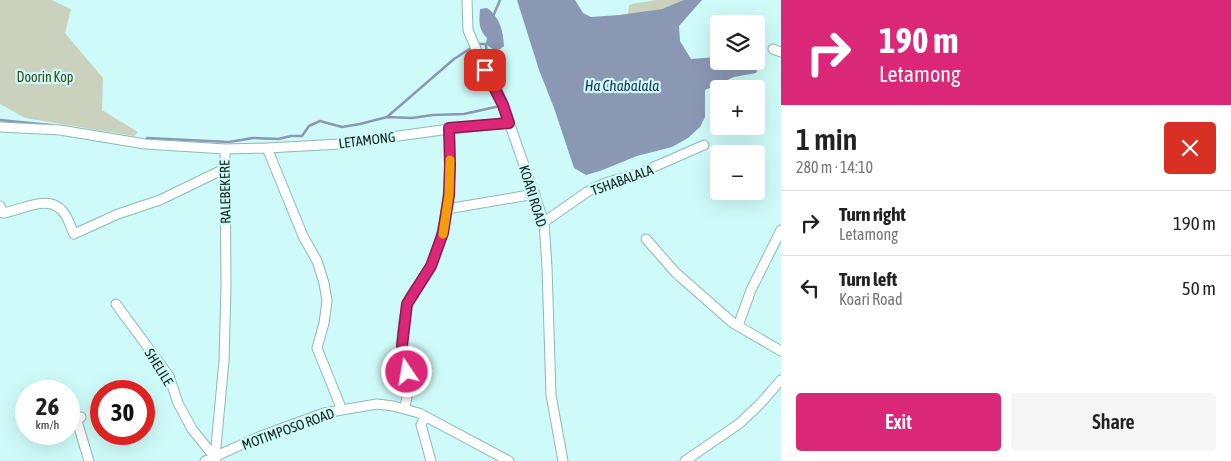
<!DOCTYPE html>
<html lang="en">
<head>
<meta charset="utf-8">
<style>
	body { margin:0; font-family:"Asap Condensed",sans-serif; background:#f6f6f6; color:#222; height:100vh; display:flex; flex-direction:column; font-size:19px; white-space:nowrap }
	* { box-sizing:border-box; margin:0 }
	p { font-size:16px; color:#767676 }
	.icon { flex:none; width:28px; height:28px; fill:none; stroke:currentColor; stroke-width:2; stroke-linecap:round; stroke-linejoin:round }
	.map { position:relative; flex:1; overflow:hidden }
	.side { display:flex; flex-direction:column; background:#fff; width:450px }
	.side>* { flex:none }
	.banner { background:#db2777; color:#fff; overflow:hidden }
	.buttons { position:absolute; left:710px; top:15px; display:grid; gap:10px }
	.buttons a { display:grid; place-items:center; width:55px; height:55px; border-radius:5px; background:#fff; box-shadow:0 5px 20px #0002; font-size:25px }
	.speed { position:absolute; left:15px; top:380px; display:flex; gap:10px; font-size:25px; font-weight:700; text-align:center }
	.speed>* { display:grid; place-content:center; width:65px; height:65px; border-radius:50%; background:#fff; box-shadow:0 5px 20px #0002; line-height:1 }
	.speed small { font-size:12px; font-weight:400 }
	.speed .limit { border:8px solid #d22; background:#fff; color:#111 }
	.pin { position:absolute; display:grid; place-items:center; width:42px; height:42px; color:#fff; margin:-21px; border-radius:10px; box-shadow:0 2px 8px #0006 }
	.me { position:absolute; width:55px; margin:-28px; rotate:348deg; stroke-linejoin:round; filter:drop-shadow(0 0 4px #0008) }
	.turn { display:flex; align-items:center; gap:18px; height:105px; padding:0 15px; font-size:22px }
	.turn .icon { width:65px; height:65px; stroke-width:2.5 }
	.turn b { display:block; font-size:35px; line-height:42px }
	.round { display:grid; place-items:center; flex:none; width:52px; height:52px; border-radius:5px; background:#f6f6f6 }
	.summary { display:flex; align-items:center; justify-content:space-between; height:85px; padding:0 15px }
	h1 { font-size:30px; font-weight:600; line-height:38px }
	.cta { display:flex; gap:10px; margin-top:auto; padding:10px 15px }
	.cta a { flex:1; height:58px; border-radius:5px; background:#db2777; color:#fff; font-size:20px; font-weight:600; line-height:58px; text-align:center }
	.cta a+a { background:#f6f6f6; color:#222 }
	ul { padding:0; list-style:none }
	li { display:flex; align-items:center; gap:15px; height:65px; padding:0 15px; border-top:1px solid #e0e0e0 }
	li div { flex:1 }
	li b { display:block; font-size:19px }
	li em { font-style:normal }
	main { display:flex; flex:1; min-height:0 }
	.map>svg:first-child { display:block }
	.green { fill:#cad1bd }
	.water { fill:#8a98b3 }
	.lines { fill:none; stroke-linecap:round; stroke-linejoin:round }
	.stream { stroke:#8a98b3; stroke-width:2.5 }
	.minor-casing { stroke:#8db8b6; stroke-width:11 }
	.minor { stroke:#fff; stroke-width:9 }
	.route-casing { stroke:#8e194d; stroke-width:12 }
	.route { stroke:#db2777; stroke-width:9 }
	.slow { stroke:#f59e0b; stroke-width:9 }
	.labels { text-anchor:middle; stroke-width:4.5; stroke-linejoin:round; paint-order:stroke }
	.park-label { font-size:14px; fill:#3a4817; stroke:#cefbf9 }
	.street-label { font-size:14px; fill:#0f201f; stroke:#cefbf9 }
	.water-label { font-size:15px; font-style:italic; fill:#182b51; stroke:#cefbf9 }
</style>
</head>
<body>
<main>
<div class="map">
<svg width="781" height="461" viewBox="0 0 781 461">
	<rect width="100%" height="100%" fill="#cefbf9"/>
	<path class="green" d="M 0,0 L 51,0 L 71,9 L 65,33 L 103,78 L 102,110 L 138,132 L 134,136 L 25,118 L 0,104 Z
		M 656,0 L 687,0 L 662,9 L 628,14 L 629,5 C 638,2 647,2 656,0 Z"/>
	<path class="water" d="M 517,0 L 575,0 L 583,13 L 591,17 L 619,15 L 662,9 L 684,0 L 702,0 L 679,26 L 680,41 L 691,59 L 716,57 L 719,57 L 719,61 L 760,65 L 756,73 L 734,77 L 705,90 L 705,117 L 700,127 L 688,138 L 672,147 L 637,156 L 600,171 L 586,175 L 574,168 L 554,108 L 539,70 Z
		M 487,8 C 500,17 503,31 504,46 L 500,49 L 494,50 L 486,44 L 487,38 C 478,30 479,20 480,9 Z"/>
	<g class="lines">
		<path class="stream" d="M 494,14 L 500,0
			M 479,44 L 487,44
			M 486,44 L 487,58 L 506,100 L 507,103 L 505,104
			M 387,117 L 454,59 L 471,48
			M 0,120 L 50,125
			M 147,138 L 229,142 L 253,138 L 278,139 L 291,136 L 302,136 L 309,126 L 320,121 L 342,127 L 360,124 L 387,117 L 412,118 L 433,115 L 464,114 L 500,106"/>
		<g class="minor-casing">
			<path id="minor" d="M 467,0 L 468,30 L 485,70 L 503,105 L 544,222 L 547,267 L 551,395 L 563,461
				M 773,49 L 781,52
				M 0,127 L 60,130 L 145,144 L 225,149 L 226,286 L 224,361 L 215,457
				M 267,148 L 303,236 L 317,261 L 324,283 L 327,301 L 324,323 L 317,348 L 342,410
				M 225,149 L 267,148 L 341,144 L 449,129 L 509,123
				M 0,206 L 3,213 C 23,210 52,191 66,216 C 69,221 71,228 74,234 L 118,214 L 160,200 L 224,169
				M 447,209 L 535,194
				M 544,222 L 587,192 L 605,183 L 640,173 L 704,145
				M 646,239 L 676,273 L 733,323 L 781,351
				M 116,304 L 169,376 L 178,403 L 192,429 L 216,459
				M 738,326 L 751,290 L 781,230
				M 404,408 C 410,394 408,378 405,363 C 404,357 402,350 402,344 C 402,332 404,318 407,306 C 409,292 427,278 432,264 C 449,221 452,175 449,129
				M 425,416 L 421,425 L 431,461
				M 81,417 L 77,421 L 89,461
				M 205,461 L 261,436 L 324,413 L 377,404 L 393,406 L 419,413 L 509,461
				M 685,461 L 740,423 L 760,404 L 781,380"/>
		</g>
		<use href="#minor" class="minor"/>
	</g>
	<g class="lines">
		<g class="route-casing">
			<path id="route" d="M 407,372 L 402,346 L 407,304 L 431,266 L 443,233 L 449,195 L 450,165 L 449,128 L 509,123 L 503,105 L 485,70"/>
		</g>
		<use href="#route" class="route"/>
		<path class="slow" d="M 443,234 L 449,195 L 450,160"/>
	</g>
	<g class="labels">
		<g class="park-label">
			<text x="45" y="82">Doorin Kop</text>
		</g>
		<g class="street-label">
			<text transform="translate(367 140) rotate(-7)" y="5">LETAMONG</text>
			<text transform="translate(622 180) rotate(-20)" y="5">TSHABALALA</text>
			<text transform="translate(225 192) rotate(-91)" y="5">RALEBEKERE</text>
			<text transform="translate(533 196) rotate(73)" y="5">KOARI ROAD</text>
			<text transform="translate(159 367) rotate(58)" y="5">SHELILE</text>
			<text transform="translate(288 429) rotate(-20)" y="5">MOTIMPOSO ROAD</text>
		</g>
		<g class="water-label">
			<text x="622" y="91">Ha Chabalala</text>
		</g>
	</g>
</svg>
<div class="buttons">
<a><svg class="icon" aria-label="layers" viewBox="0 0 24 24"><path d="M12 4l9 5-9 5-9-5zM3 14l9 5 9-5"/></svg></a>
<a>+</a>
<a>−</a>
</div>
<div class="speed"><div>26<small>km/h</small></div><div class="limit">30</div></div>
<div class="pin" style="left:485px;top:70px;background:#d93025"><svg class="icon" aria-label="arrive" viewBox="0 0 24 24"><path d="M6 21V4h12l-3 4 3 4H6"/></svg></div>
<svg class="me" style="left:407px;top:372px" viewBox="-20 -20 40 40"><circle r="17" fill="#db2777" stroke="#fff" stroke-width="3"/><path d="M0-11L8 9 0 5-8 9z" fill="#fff"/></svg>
</div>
<section class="side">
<div class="banner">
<div class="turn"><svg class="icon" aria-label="right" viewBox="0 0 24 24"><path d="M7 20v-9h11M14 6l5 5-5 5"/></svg><div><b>190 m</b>Letamong</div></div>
</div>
<div class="summary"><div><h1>1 min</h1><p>280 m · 14:10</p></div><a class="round" style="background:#d93025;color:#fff"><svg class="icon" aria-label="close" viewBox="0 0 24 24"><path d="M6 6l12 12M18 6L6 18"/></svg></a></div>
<ul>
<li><svg class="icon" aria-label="right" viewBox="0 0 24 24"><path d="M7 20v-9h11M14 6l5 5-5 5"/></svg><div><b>Turn right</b><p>Letamong</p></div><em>190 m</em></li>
<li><svg class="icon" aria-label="left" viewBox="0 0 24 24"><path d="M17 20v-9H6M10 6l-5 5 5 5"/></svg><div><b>Turn left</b><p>Koari Road</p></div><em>50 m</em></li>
</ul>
<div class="cta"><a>Exit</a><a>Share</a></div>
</section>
</main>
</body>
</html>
